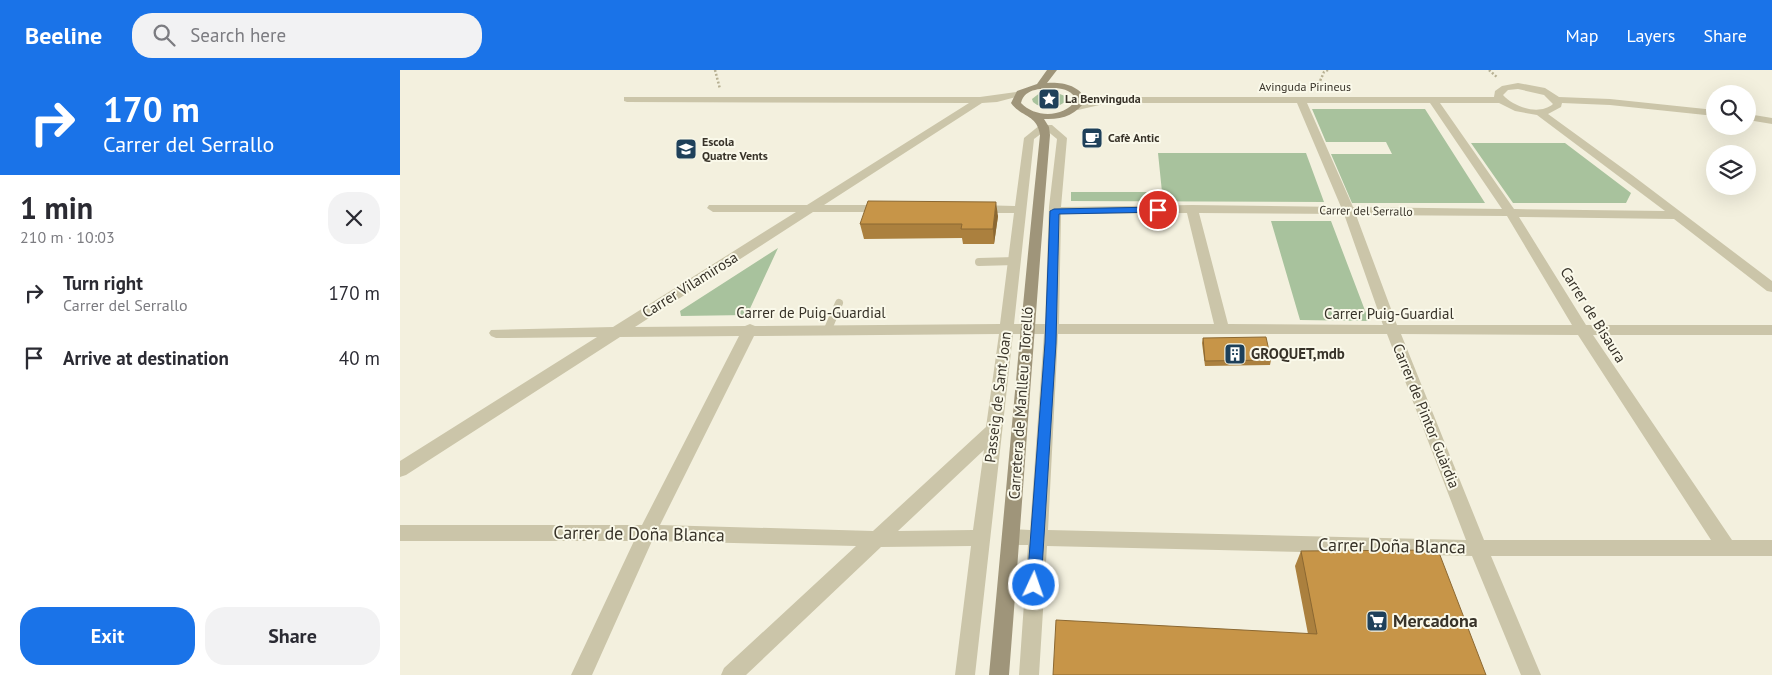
<!DOCTYPE html>
<html lang="en">
<head>
<meta charset="utf-8">
<style>
	body { margin:0; font-family:"PT Sans",sans-serif; background:#f2f2f3; color:#2b2b33; height:100vh; display:flex; flex-direction:column; font-size:19px; white-space:nowrap }
	* { box-sizing:border-box; margin:0 }
	p { font-size:16px; color:#7c7c81 }
	.icon { flex:none; width:28px; height:28px; fill:none; stroke:currentColor; stroke-width:2; stroke-linecap:round; stroke-linejoin:round }
	.map { position:relative; flex:1; overflow:hidden }
	.drawer { display:flex; flex-direction:column; background:#fff; width:400px }
	.drawer>* { flex:none }
	.guide { background:#1a73e8; color:#fff; overflow:hidden }
	.tools { position:absolute; left:1306px; top:15px; display:grid; gap:10px }
	.tools a { display:grid; place-items:center; width:50px; height:50px; border-radius:50%; background:#fff; box-shadow:0 5px 20px #0002; font-size:25px }
	.pin { position:absolute; display:grid; place-items:center; width:42px; height:42px; color:#fff; margin:-21px; border:2px solid #fff; border-radius:50%; box-shadow:0 1px 5px #0007 }
	.me { position:absolute; width:55px; margin:-28px; rotate:3deg; stroke-linejoin:round; filter:drop-shadow(0 0 4px #0008) }
	.turn { display:flex; align-items:center; gap:18px; height:105px; padding:0 20px; font-size:22px }
	.turn .icon { width:65px; height:65px; stroke-width:2.5 }
	.turn b { display:block; font-size:35px; line-height:42px }
	.round { display:grid; place-items:center; flex:none; width:52px; height:52px; border-radius:20px; background:#f2f2f3 }
	.summary { display:flex; align-items:center; justify-content:space-between; height:85px; padding:0 20px }
	h1 { font-size:30px; font-weight:700; line-height:38px }
	.cta { display:flex; gap:10px; margin-top:auto; padding:10px 20px }
	.cta a { flex:1; height:58px; border-radius:20px; background:#1a73e8; color:#fff; font-size:20px; font-weight:700; line-height:58px; text-align:center }
	.cta a+a { background:#f2f2f3; color:#2b2b33 }
	ul { padding:0; list-style:none }
	li { display:flex; align-items:center; gap:15px; height:65px; padding:0 20px }
	li div { flex:1 }
	li b { display:block; font-size:19px }
	li em { font-style:normal }
	header { display:flex; align-items:center; gap:30px; box-sizing:border-box; height:70px; padding:0 25px; background:#1a73e8; color:#fff }
	header strong { font-size:24px }
	nav { display:flex; gap:28px; margin-inline-start:auto; font-size:18px }
	.search { width:350px; height:45px; background:#f2f2f3; display:flex; align-items:center; gap:12px; box-sizing:border-box; padding:0 18px; border-radius:20px; color:#7c7c81; font-size:19px }
	main { display:flex; flex:1; min-height:0 }
	.map>svg:first-child { display:block }
	.green { fill:#a8c29d }
	.lines { fill:none; stroke-linecap:round; stroke-linejoin:round }
	.path { stroke:#b7b093; stroke-width:2.5; stroke-dasharray:2 2; stroke-linecap:butt }
	.lane { stroke:#cbc5a9; stroke-width:8 }
	.street { fill:#cbc5a9; fill-rule:evenodd }
	.secondary { fill:#9f957a; fill-rule:evenodd }
	.wall { fill:#ab803e }
	.shaded-wall { fill:#8b6832 }
	.building { fill:#c79548; stroke:#8b6832 }
	.route { fill:#1a73e8; stroke:#114b97 }
	.labels { text-anchor:middle; stroke-width:4; stroke-linejoin:round; paint-order:stroke }
	.far-street-label { font-size:12px; fill:#383329; stroke:#faf9ea }
	.far-poi-label { font-size:12px; font-weight:bold; fill:#383329; stroke:#faf9ea; text-anchor:start }
	.street-label { font-size:15px; fill:#383329; stroke:#faf9ea }
	.poi-label { font-size:15px; font-weight:bold; fill:#383329; stroke:#faf9ea; text-anchor:start }
	.near-street-label { font-size:18px; fill:#383329; stroke:#faf9ea }
	.near-poi-label { font-size:18px; font-weight:bold; fill:#383329; stroke:#faf9ea; text-anchor:start }
</style>
</head>
<body>
<header>
<strong>Beeline</strong>
<div class="search"><svg class="icon" aria-label="search" viewBox="0 0 24 24"><circle cx="10" cy="10" r="6"/><path d="M15 15l6 6"/></svg>Search here</div>
<nav><a>Map</a><a>Layers</a><a>Share</a></nav>
</header>
<main>
<section class="drawer">
<div class="guide">
<div class="turn"><svg class="icon" aria-label="right" viewBox="0 0 24 24"><path d="M7 20v-9h11M14 6l5 5-5 5"/></svg><div><b>170 m</b>Carrer del Serrallo</div></div>
</div>
<div class="summary"><div><h1>1 min</h1><p>210 m · 10:03</p></div><a class="round"><svg class="icon" aria-label="close" viewBox="0 0 24 24"><path d="M6 6l12 12M18 6L6 18"/></svg></a></div>
<ul>
<li><svg class="icon" aria-label="right" viewBox="0 0 24 24"><path d="M7 20v-9h11M14 6l5 5-5 5"/></svg><div><b>Turn right</b><p>Carrer del Serrallo</p></div><em>170 m</em></li>
<li><svg class="icon" aria-label="arrive" viewBox="0 0 24 24"><path d="M6 21V4h12l-3 4 3 4H6"/></svg><div><b>Arrive at destination</b></div><em>40 m</em></li>
</ul>
<div class="cta"><a>Exit</a><a>Share</a></div>
</section>
<div class="map">
<svg width="1372" height="605" viewBox="0 0 1372 605">
	<rect width="100%" height="100%" fill="#f3f0de"/>
	<path class="green" d="M 652,21 L 665,26 L 666,31 C 657,39 642,40 633,32 L 632,29 L 641,22 Z
		M 912,39 L 1025,39 L 1085,133 L 952,133 L 931,84 L 992,84 L 986,72 L 926,72 Z
		M 1071,73 L 1165,73 L 1231,123 L 1226,133 L 1113,133 Z
		M 758,83 L 906,83 L 924,132 L 671,131 L 671,122 L 762,122 Z
		M 871,151 L 931,151 L 969,251 L 900,250 Z
		M 378,178 L 347,245 L 281,246 L 280,241 Z"/>
	<g class="lines">
		<path class="path" d="M 315,0 L 320,19
			M 1089,0 L 1098,8
			M 917,18 L 924,2 L 928,0"/>
		<path class="lane" d="M 579,192 L 615,191
			M 428,259 L 439,233"/>
		<path class="street" d="M 1118,13 L 1145,18 L 1159,27 L 1210,29 L 1315,40 L 1315,46 L 1210,35 L 1162,33 L 1161,37 L 1148,44 L 1232,105 L 1372,211 L 1372,222 L 1367,221 L 1274,149 L 1119,147 L 1186,255 L 1372,255 L 1372,265 L 1193,265 L 1332,470 L 1372,470 L 1372,486 L 1091,486 L 1141,605 L 1121,605 L 1072,486 L 647,476 L 639,605 L 619,605 L 628,475 L 611,475 L 605,473 L 602,467 L 605,461 L 611,459 L 630,460 L 644,264 L 613,264 L 575,605 L 555,605 L 571,476 L 481,477 L 346,605 L 321,605 L 324,598 L 456,476 L 252,471 L 192,605 L 171,605 L 234,471 L 0,471 L 0,455 L 242,455 L 339,266 L 220,267 L 6,405 L 0,407 L 0,391 L 197,267 L 96,268 L 91,266 L 89,263 L 91,260 L 213,257 L 396,142 L 313,142 L 307,138 L 309,135 L 407,135 L 569,33 L 227,32 L 224,31 L 224,27 L 580,27 L 624,21 L 624,25 L 597,32 L 582,33 L 424,135 L 484,135 L 490,139 L 488,142 L 413,142 L 235,257 L 345,256 L 350,254 L 355,256 L 600,254 L 614,143 L 577,143 L 571,139 L 577,135 L 615,136 L 624,68 L 640,55 L 652,55 L 667,68 L 661,137 L 792,135 L 941,137 L 897,33 L 708,33 L 678,40 L 673,37 L 675,35 L 708,27 L 1094,27 L 1095,21 L 1102,16 ZM 1118,19 L 1144,25 L 1153,34 C 1139,46 1114,37 1103,25 L 1108,20 ZM 907,33 L 1030,33 L 1102,139 L 953,137 ZM 1040,33 L 1099,33 L 1115,41 L 1137,45 L 1265,141 L 1114,139 ZM 646,60 L 657,69 L 649,137 L 645,254 L 614,254 L 634,69 ZM 787,143 L 814,254 L 659,254 L 661,144 ZM 799,143 L 944,144 L 983,255 L 828,254 ZM 956,145 L 1107,146 L 1172,255 L 997,255 ZM 599,264 L 586,357 L 473,461 L 260,455 L 354,266 ZM 658,264 L 987,264 L 1066,470 L 648,460 ZM 1001,264 L 1178,265 L 1311,470 L 1084,470 ZM 584,380 L 573,460 L 498,461 Z
			M 1348,44 L 1372,48 L 1372,54 L 1348,50 Z"/>
		<path class="secondary" d="M 647,0 L 657,0 L 647,13 C 662,12 679,15 686,30 C 676,45 662,50 644,49 L 649,57 L 650,65 C 635,245 623,425 609,605 L 589,605 C 606,425 621,245 640,65 C 637,44 622,48 611,33 L 617,21 L 637,14 ZM 656,18 C 664,19 673,21 676,30 C 664,48 635,48 621,33 C 625,17 643,19 656,18 Z"/>
	</g>
	<path class="wall" d="M 598,146 L 594,174 L 563,174 L 562,168 L 464,169 L 460,154 Z
		M 803,268 L 871,290 L 870,295 L 805,296 L 802,273 Z
		M 901,481 L 1086,605 L 908,564 L 895,496 Z"/>
	<path class="shaded-wall" d="M 596,132 L 598,146 L 594,174 L 593,159 Z"/>
	<path class="building" d="M 468,131 L 596,132 L 593,159 L 561,159 L 562,154 L 460,154 Z
		M 866,267 L 871,290 L 805,291 L 803,268 Z
		M 1038,480 L 1086,605 L 653,605 L 656,550 L 917,564 L 901,481 Z"/>
	<path class="route" d="M 758,137 L 762,140 L 761,142 L 659,144 L 656,273 L 641,515 L 639,520 L 634,522 L 629,520 L 627,515 L 645,273 L 650,141 L 654,139 Z"/>
	<defs>
		<g id="sight-square" transform="scale(1.125)"><rect x="-9" y="-9" width="18" height="18" rx="4" fill="#1e405a" stroke="#faf9ea"/><path d="M0-6L1.8-2.2L6-1.7L2.9 1.2L3.7 5.4L0 3.3L-3.7 5.4L-2.9 1.2L-6-1.7L-1.8-2.2Z" fill="#fff"/></g>
		<g id="cafe-square" transform="scale(1.125)"><rect x="-9" y="-9" width="18" height="18" rx="4" fill="#1e405a" stroke="#faf9ea"/><path d="M-5.5-4.5H6V0H3Q3 3.5 0 3.5H-2.5Q-5.5 3.5-5.5 0ZM3-3.2v2h1.7v-2ZM-6 4.5H4V6H-6Z" fill="#fff"/></g>
		<g id="school-square" transform="scale(1.125)"><rect x="-9" y="-9" width="18" height="18" rx="4" fill="#1e405a" stroke="#faf9ea"/><path d="M0-5L7-2L0 1L-7-2ZM-4 1L0 2.5L4 1V4Q0 6-4 4Z" fill="#fff"/></g>
		<g id="building-square" transform="scale(1.125)"><rect x="-9" y="-9" width="18" height="18" rx="4" fill="#1e405a" stroke="#faf9ea"/><path d="M-4-6H4V6H1V3H-1V6H-4ZM-2.5-4.3h1.7v1.8h-1.7ZM.8-4.3h1.7v1.8H.8ZM-2.5-1h1.7V.8h-1.7ZM.8-1h1.7V.8H.8Z" fill="#fff"/></g>
		<g id="supermarket-square" transform="scale(1.125)"><rect x="-9" y="-9" width="18" height="18" rx="4" fill="#1e405a" stroke="#faf9ea"/><path d="M-6-5.5h2.5l.6 2H6L4.5 2H-2.5L-4.4-4H-6ZM-1.5 3.2a1.3 1.3 0 1 0 .1 0ZM3 3.2a1.3 1.3 0 1 0 .1 0Z" fill="#fff"/></g>
	</defs>
	<g fill-rule="evenodd">
		<use href="#sight-square" x="649" y="29"/>
		<use href="#cafe-square" x="692" y="68"/>
		<use href="#school-square" x="286" y="79"/>
		<use href="#building-square" x="835" y="284"/>
		<use href="#supermarket-square" x="977" y="551"/>
	</g>
	<g class="labels">
		<g class="far-street-label">
			<text x="905" y="21">Avinguda Pirineus</text>
			<text transform="translate(966 141) rotate(1)" y="4">Carrer del Serrallo</text>
		</g>
		<g class="far-poi-label">
			<text x="665" y="33">La Benvinguda</text>
			<text x="708" y="72">Cafè Antic</text>
			<text x="302" y="76">Escola<tspan x="302" dy="14">Quatre Vents</tspan></text>
		</g>
		<g class="street-label">
			<text transform="translate(290 215) rotate(-32)" y="5">Carrer Vilamirosa</text>
			<text x="411" y="248">Carrer de Puig-Guardial</text>
			<text x="989" y="249">Carrer Puig-Guardial</text>
			<text transform="translate(1193 245) rotate(58)" y="5">Carrer de Bisaura</text>
			<text transform="translate(598 327) rotate(-83)" y="5">Passeig de Sant Joan</text>
			<text transform="translate(621 333) rotate(-86)" y="5">Carretera de Manlleu a Torelló</text>
			<text transform="translate(1026 346) rotate(68)" y="5">Carrer de Pintor Guàrdia</text>
		</g>
		<g class="poi-label">
			<text x="851" y="289">GROQUET,mdb</text>
		</g>
		<g class="near-street-label">
			<text transform="translate(239 464) rotate(1)" y="6">Carrer de Doña Blanca</text>
			<text transform="translate(992 476) rotate(1)" y="6">Carrer Doña Blanca</text>
		</g>
		<g class="near-poi-label">
			<text x="993" y="557">Mercadona</text>
		</g>
	</g>
</svg>
<div class="tools">
<a><svg class="icon" aria-label="search" viewBox="0 0 24 24"><circle cx="10" cy="10" r="6"/><path d="M15 15l6 6"/></svg></a>
<a><svg class="icon" aria-label="layers" viewBox="0 0 24 24"><path d="M12 4l9 5-9 5-9-5zM3 14l9 5 9-5"/></svg></a>
</div>
<div class="pin" style="left:758px;top:140px;background:#d93025"><svg class="icon" aria-label="arrive" viewBox="0 0 24 24"><path d="M6 21V4h12l-3 4 3 4H6"/></svg></div>
<svg class="me" style="left:634px;top:515px" viewBox="-20 -20 40 40"><circle r="17" fill="#1a73e8" stroke="#fff" stroke-width="3"/><path d="M0-11L8 9 0 5-8 9z" fill="#fff"/></svg>
</div>
</main>
</body>
</html>
